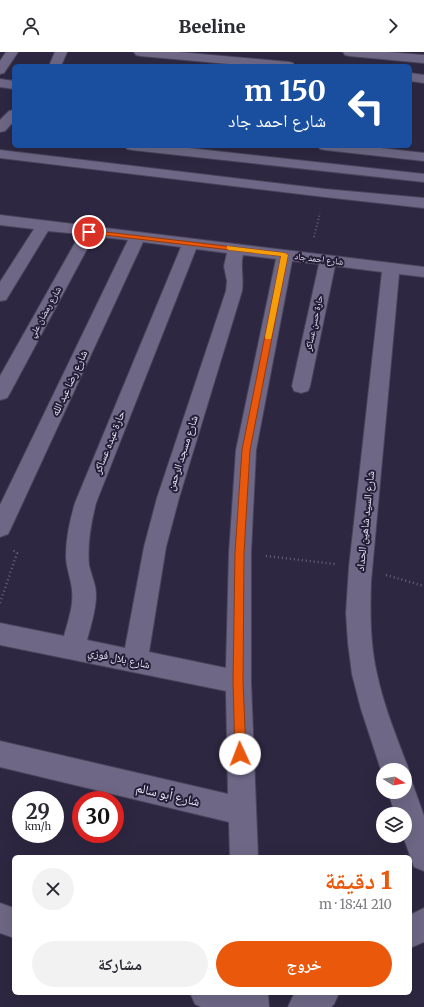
<!DOCTYPE html>
<html lang="ar">
<head>
<meta charset="utf-8">
<style>
	body { margin:0; font-family:Merriweather,"Noto Naskh Arabic",serif; background:#f2f2f3; color:#2b2b33; direction:rtl; height:100vh; display:flex; flex-direction:column; font-size:15px; white-space:nowrap }
	* { box-sizing:border-box; margin:0 }
	p { font-size:13px; color:#7c7c81 }
	.icon { flex:none; width:22px; height:22px; fill:none; stroke:currentColor; stroke-width:2; stroke-linecap:round; stroke-linejoin:round }
	.map { position:relative; flex:1; overflow:hidden; direction:ltr }
	.drawer { position:absolute; left:12px; top:803px; width:400px; height:140px; display:flex; flex-direction:column; background:#fff; border-radius:6px; box-shadow:0 4px 16px #0002; direction:rtl }
	.drawer>* { flex:none }
	.top-card { position:absolute; left:12px; top:12px; width:400px; height:84px; border-radius:6px; box-shadow:0 4px 16px #0002; direction:rtl; background:#1a4fa0; color:#fff; overflow:hidden }
	.needle { width:26px; rotate:101deg }
	.controls { position:absolute; left:376px; top:711px; display:grid; gap:8px }
	.controls a { display:grid; place-items:center; width:36px; height:36px; border-radius:50%; background:#fff; box-shadow:0 4px 16px #0002; font-size:20px }
	.speed { position:absolute; left:12px; top:739px; display:flex; gap:8px; font-size:20px; font-weight:700; text-align:center }
	.speed>* { display:grid; place-content:center; width:52px; height:52px; border-radius:50%; background:#fff; box-shadow:0 4px 16px #0002; line-height:1 }
	.speed small { font-size:10px; font-weight:400 }
	.speed .limit { border:6px solid #d22; background:#fff; color:#111 }
	.pin { position:absolute; display:grid; place-items:center; width:34px; height:34px; color:#fff; margin:-17px; border:2px solid #fff; border-radius:50%; box-shadow:0 1px 4px #0007 }
	.me { position:absolute; width:44px; margin:-22px; rotate:358deg; stroke-linejoin:round; filter:drop-shadow(0 0 3px #0008) }
	.turn { display:flex; align-items:center; gap:14px; height:84px; padding:0 20px; font-size:18px }
	.turn .icon { width:52px; height:52px; stroke-width:2.5 }
	.turn b { display:block; font-size:28px; line-height:34px }
	.round { display:grid; place-items:center; flex:none; width:42px; height:42px; border-radius:21px; background:#f2f2f3 }
	.summary { display:flex; align-items:center; justify-content:space-between; height:68px; padding:0 20px }
	h1 { font-size:24px; font-weight:800; line-height:30px; color:#ea580c }
	.cta { display:flex; gap:8px; margin-top:auto; padding:8px 20px }
	.cta a { flex:1; height:46px; border-radius:24px; background:#ea580c; color:#fff; font-size:16px; font-weight:800; line-height:46px; text-align:center }
	.cta a+a { background:#f2f2f3; color:#2b2b33 }
	header { display:flex; justify-content:space-between; align-items:center; height:52px; padding:0 20px; background:#fff; font-size:18px; font-weight:800 }
	.map>svg:first-child { display:block }
	.lines { fill:none; stroke-linecap:round; stroke-linejoin:round }
	.minor-casing { stroke:#49435a; stroke-width:2 }
	.path-far1 { stroke:#676279; stroke-width:2; stroke-dasharray:1 2.5; stroke-linecap:butt }
	.path { stroke:#676279; stroke-width:2.5; stroke-dasharray:1 3; stroke-linecap:butt }
	.minor { fill:#6e6886; fill-rule:evenodd }
	.route { fill:#ea580c; stroke:#983908 }
	.slow { fill:#f59e0b }
	.labels { text-anchor:middle; stroke-width:4; stroke-linejoin:round; paint-order:stroke }
	.far-street-label { font-size:9px; fill:#ece9fa; stroke:#241d37 }
	.street-label { font-size:11px; fill:#ece9fa; stroke:#241d37 }
	.near-street-label { font-size:13px; fill:#ece9fa; stroke:#241d37 }
</style>
</head>
<body>
<header><svg class="icon" aria-label="forward" viewBox="0 0 24 24"><path d="M9 5l7 7-7 7"/></svg>Beeline<svg class="icon" aria-label="person" viewBox="0 0 24 24"><circle cx="12" cy="8" r="4"/><path d="M4 21q1-7 8-7t8 7"/></svg></header>
<div class="map">
<svg width="424" height="955" viewBox="0 0 424 955">
	<rect width="100%" height="100%" fill="#2d2741"/>
	<g class="lines">
		<g class="minor-casing">
			<path id="minor" d="M 6,0 L 18,0 L 4,21 L 0,22 L 0,9 Z
				M 55,0 L 67,0 L 61,14 L 49,14 Z
				M 134,0 L 178,0 L 289,10 L 293,11 L 295,14 L 251,14 L 140,4 L 136,3 Z
				M 343,0 L 387,0 L 424,3 L 424,11 L 349,4 L 345,3 Z
				M 410,21 L 424,23 L 424,31 L 410,29 Z
				M 0,27 L 14,29 L 14,37 L 0,35 Z
				M 14,58 L 14,69 L 5,79 L 0,80 L 0,68 L 9,59 Z
				M 125,94 L 170,94 L 424,122 L 424,130 L 132,98 L 127,97 Z
				M 318,94 L 363,94 L 424,101 L 424,109 L 325,98 L 320,97 Z
				M 0,98 L 325,137 L 424,146 L 424,156 L 325,145 L 0,106 Z
				M 0,163 L 424,215 L 424,225 L 399,222 L 371,530 C 370,561 370,592 377,622 C 384,655 397,686 409,718 L 405,727 L 405,718 L 383,718 L 383,722 L 381,718 L 361,657 L 352,622 L 348,591 L 346,561 L 349,515 L 382,220 L 335,214 L 310,334 L 308,339 L 301,341 L 294,339 L 292,334 L 319,212 L 292,209 L 256,398 L 251,501 L 251,630 L 258,805 L 230,805 L 229,770 L 0,715 L 0,689 L 228,742 L 226,639 L 0,593 L 0,571 L 64,584 C 68,569 74,553 72,538 C 71,526 66,516 66,504 C 66,486 70,468 75,451 L 181,195 L 143,190 L 11,476 L 8,482 L 0,485 L 0,453 L 128,188 L 94,184 L 10,341 L 7,346 L 0,348 L 0,324 L 80,182 L 48,179 L 6,248 L 0,249 L 0,230 L 34,177 L 0,173 ZM 196,197 L 227,201 L 224,214 L 227,229 L 226,239 L 157,446 L 144,495 L 125,596 L 87,588 C 91,573 96,558 96,543 C 96,532 91,523 89,513 C 87,492 91,471 96,451 ZM 243,203 L 276,207 L 236,398 L 229,501 L 226,616 L 149,600 L 166,495 L 179,446 L 242,239 C 244,226 240,215 243,203 Z
				M 405,727 L 412,730 L 424,764 L 424,819 L 414,815 L 403,784 L 405,784 L 405,762 L 395,762 L 388,740 L 405,740 Z
				M 0,851 L 14,856 L 14,886 L 0,881 Z
				M 424,856 L 424,890 L 410,896 L 410,863 Z
				M 190,941 L 268,941 L 269,955 L 201,955 L 195,952 Z
				M 296,941 L 339,941 L 334,952 L 331,955 L 288,955 L 293,944 Z"/>
		</g>
		<path class="path-far1" d="M 314,185 L 320,161"/>
		<path class="path" d="M 266,504 L 335,512
			M 386,523 L 424,534
			M 0,551 L 17,501 L 11,497"/>
		<use href="#minor" class="minor"/>
	</g>
	<path class="route" d="M 89,178 L 285,201 L 288,203 L 250,398 L 244,501 L 243,630 L 246,702 L 244,706 L 240,707 L 236,706 L 235,702 L 233,630 L 235,501 L 242,398 L 281,204 L 87,181 L 87,179 Z"/>
	<path class="slow" d="M 227,194 L 285,201 L 288,203 L 271,287 L 266,287 L 265,285 L 281,204 L 229,198 L 227,197 Z"/>
	<g class="labels">
		<g class="far-street-label">
			<text transform="translate(319 207) rotate(7)" y="3">شارع احمد جاد</text>
			<text transform="translate(45 260) rotate(-61)" y="3">شارع رمضان علي</text>
			<text transform="translate(314 271) rotate(-78)" y="3">حارة حسن عساكر</text>
		</g>
		<g class="street-label">
			<text transform="translate(69 331) rotate(-65)" y="4">شارع رضا عبد الله</text>
			<text transform="translate(109 390) rotate(-68)" y="4">حارة عبده عساكر</text>
			<text transform="translate(182 401) rotate(-72)" y="4">شارع مسجد الرحمن</text>
			<text transform="translate(365 469) rotate(-84)" y="4">شارع السيد شاهين الحداد</text>
			<text transform="translate(119 606) rotate(12)" y="4">شارع بلال فوزي</text>
		</g>
		<g class="near-street-label">
			<text transform="translate(168 742) rotate(13)" y="5">شارع أبو سالم</text>
		</g>
	</g>
</svg>
<div class="controls">
<a><svg class="needle" viewBox="-14 -14 28 28"><path d="M0-13l5 13h-10z" fill="#e53935"/><path d="M0 13l5-13h-10z" fill="#7c7c81"/></svg></a>
<a><svg class="icon" aria-label="layers" viewBox="0 0 24 24"><path d="M12 4l9 5-9 5-9-5zM3 14l9 5 9-5"/></svg></a>
</div>
<div class="speed"><div>29<small>km/h</small></div><div class="limit">30</div></div>
<div class="pin" style="left:89px;top:180px;background:#d93025"><svg class="icon" aria-label="arrive" viewBox="0 0 24 24"><path d="M6 21V4h12l-3 4 3 4H6"/></svg></div>
<svg class="me" style="left:240px;top:702px" viewBox="-20 -20 40 40"><circle r="19" fill="#fff"/><path d="M0-13L10 11 0 6-10 11z" fill="#ea580c"/></svg>
<div class="top-card">
<div class="turn"><svg class="icon" aria-label="left" viewBox="0 0 24 24"><path d="M17 20v-9H6M10 6l-5 5 5 5"/></svg><div><b>150 m</b>شارع احمد جاد</div></div>
</div>
<section class="drawer">
<div class="summary"><div><h1>1 دقيقة</h1><p>210 m · 18:41</p></div><a class="round"><svg class="icon" aria-label="close" viewBox="0 0 24 24"><path d="M6 6l12 12M18 6L6 18"/></svg></a></div>
<div class="cta"><a>خروج</a><a>مشاركة</a></div>
</section>
</div>
</body>
</html>
